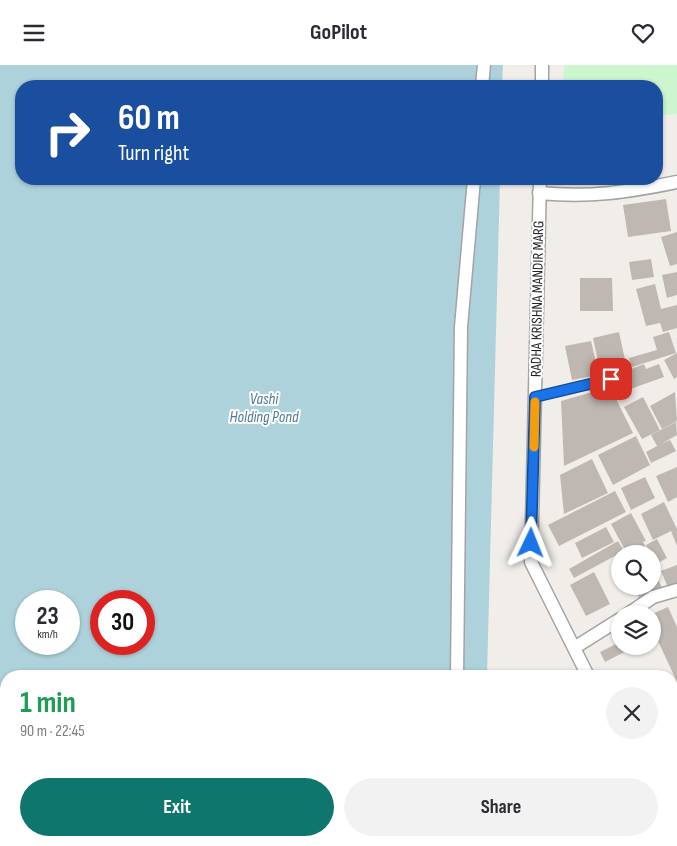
<!DOCTYPE html>
<html lang="en">
<head>
<meta charset="utf-8">
<style>
	body { margin:0; font-family:"Sofia Sans Condensed",sans-serif; background:#f2f2f3; color:#2b2b33; height:100vh; display:flex; flex-direction:column; font-size:19px; white-space:nowrap }
	* { box-sizing:border-box; margin:0 }
	p { font-size:16px; color:#7c7c81 }
	.icon { flex:none; width:28px; height:28px; fill:none; stroke:currentColor; stroke-width:2; stroke-linecap:round; stroke-linejoin:round }
	.map { position:relative; flex:1; overflow:hidden }
	.sheet { position:absolute; left:0px; top:605px; width:678px; height:176px; display:flex; flex-direction:column; background:#fff; border-radius:20px 20px 0 0; box-shadow:0 1px 4px #0004 }
	.sheet>* { flex:none }
	.banner { position:absolute; left:15px; top:15px; width:648px; height:105px; border-radius:20px; box-shadow:0 1px 4px #0004; background:#1a4fa0; color:#fff; overflow:hidden }
	.fabs { position:absolute; left:611px; top:480px; display:grid; gap:10px }
	.fabs a { display:grid; place-items:center; width:50px; height:50px; border-radius:50%; background:#fff; box-shadow:0 1px 4px #0004; font-size:25px }
	.speed { position:absolute; left:15px; top:525px; display:flex; gap:10px; font-size:25px; font-weight:700; text-align:center }
	.speed>* { display:grid; place-content:center; width:65px; height:65px; border-radius:50%; background:#fff; box-shadow:0 1px 4px #0004; line-height:1 }
	.speed small { font-size:12px; font-weight:400 }
	.speed .limit { border:8px solid #d22; background:#fff; color:#111 }
	.pin { position:absolute; display:grid; place-items:center; width:42px; height:42px; color:#fff; margin:-21px; border-radius:10px; box-shadow:0 2px 8px #0006 }
	.me { position:absolute; width:55px; margin:-28px; rotate:2deg; stroke-linejoin:round; filter:drop-shadow(0 0 4px #0008) }
	.turn { display:flex; align-items:center; gap:18px; height:105px; padding:0 20px; font-size:22px }
	.turn .icon { width:65px; height:65px; stroke-width:2.5 }
	.turn b { display:block; font-size:35px; line-height:42px }
	.round { display:grid; place-items:center; flex:none; width:52px; height:52px; border-radius:26px; background:#f2f2f3 }
	.headline { display:flex; align-items:center; justify-content:space-between; height:85px; padding:0 20px }
	h1 { font-size:30px; font-weight:700; line-height:38px; color:#1e9e55 }
	.cta { display:flex; gap:10px; margin-top:auto; padding:10px 20px }
	.cta a { flex:1; height:58px; border-radius:30px; background:#0f766e; color:#fff; font-size:20px; font-weight:700; line-height:58px; text-align:center }
	.cta a+a { background:#f2f2f3; color:#2b2b33 }
	header { display:flex; justify-content:space-between; align-items:center; height:65px; padding:0 20px; background:#fff; font-size:22px; font-weight:700 }
	.map>svg:first-child { display:block }
	.park { fill:#ccf6ce }
	.water { fill:#aed2db; fill-rule:evenodd }
	.building { fill:#bfb8b2 }
	.lines { fill:none; stroke-linecap:round; stroke-linejoin:round }
	.lane-casing { stroke:#a3a3a3; stroke-width:9 }
	.street-casing { stroke:#a3a3a3; stroke-width:15 }
	.lane { stroke:#fff; stroke-width:6 }
	.street { stroke:#fff; stroke-width:12 }
	.route-casing { stroke:#114b97; stroke-width:12 }
	.route { stroke:#1a73e8; stroke-width:9 }
	.slow { stroke:#f59e0b; stroke-width:9 }
	.labels { text-anchor:middle; stroke-width:4; stroke-linejoin:round; paint-order:stroke }
	.street-label { font-size:15px; fill:#222; stroke:#fff }
	.water-label { font-size:16px; font-style:italic; fill:#4e789c; stroke:#fff }
</style>
</head>
<body>
<header><svg class="icon" aria-label="menu" viewBox="0 0 24 24"><path d="M4 6h16M4 12h16M4 18h16"/></svg>GoPilot<svg class="icon" aria-label="heart" viewBox="0 0 24 24"><path d="M12 20l-8-8c-3-5 5-10 8-4 3-6 11-1 8 4z"/></svg></header>
<div class="map">
<svg width="677" height="781" viewBox="0 0 677 781">
	<rect width="100%" height="100%" fill="#f1eeea"/>
	<path class="park" d="M 564,0 L 677,0 L 677,49 L 656,51 L 656,21 L 563,21 Z"/>
	<path class="water" d="M 0,0 L 503,0 L 502,21 L 21,21 L 21,114 L 500,114 L 487,611 L 6,611 L 6,775 L 482,775 L 482,781 L 134,781 L 0,775 ZM 26,536 L 69,536 L 69,579 L 26,579 ZM 101,536 L 144,536 L 144,579 L 101,579 Z"/>
	<path class="building" d="M 666,134 L 671,166 L 628,172 L 623,140 Z
		M 677,167 L 677,199 L 670,201 L 661,172 Z
		M 651,194 L 654,212 L 632,215 L 629,197 Z
		M 677,207 L 677,230 L 667,233 L 662,210 Z
		M 580,213 L 612,213 L 613,246 L 580,246 Z
		M 655,219 L 661,244 L 677,240 L 677,263 L 663,267 L 660,258 L 646,261 L 636,224 Z
		M 619,267 L 627,304 L 601,310 L 593,273 Z
		M 669,267 L 676,288 L 632,302 L 629,293 L 657,285 L 653,272 Z
		M 591,276 L 599,310 L 572,315 L 565,281 Z
		M 677,288 L 677,312 L 674,314 L 664,295 Z
		M 644,299 L 646,304 L 659,299 L 664,312 L 622,327 L 616,310 Z
		M 610,322 L 633,368 L 564,401 L 561,336 Z
		M 675,327 L 677,356 L 662,364 L 650,341 Z
		M 643,332 L 660,365 L 642,374 L 624,342 Z
		M 676,357 L 677,370 L 661,379 L 670,375 L 676,386 L 651,398 L 646,387 L 657,381 L 651,370 Z
		M 636,371 L 650,400 L 613,420 L 598,390 Z
		M 592,394 L 608,428 L 564,449 L 560,410 Z
		M 677,402 L 677,432 L 668,437 L 656,411 Z
		M 645,412 L 655,433 L 631,445 L 621,423 Z
		M 615,426 L 626,447 L 559,481 L 548,460 Z
		M 664,437 L 677,464 L 677,481 L 671,466 L 653,475 L 641,449 Z
		M 631,448 L 646,476 L 643,477 L 650,489 L 623,489 L 626,487 L 611,459 Z
		M 606,462 L 614,477 L 582,493 L 575,478 Z
		M 657,474 L 667,493 L 656,499 L 646,480 Z
		M 618,476 L 624,486 L 574,513 L 569,504 Z
		M 677,500 L 677,522 L 669,525 L 661,506 Z
		M 652,504 L 664,526 L 641,537 L 636,526 L 629,529 L 626,521 L 652,521 Z
		M 594,507 L 610,539 L 586,551 L 570,520 Z
		M 668,542 L 677,562 L 677,617 L 652,563 L 652,549 Z
		M 620,577 L 620,581 L 636,581 L 605,597 L 600,587 Z
		M 671,672 L 677,672 L 677,705 L 671,705 Z
		M 671,735 L 677,735 L 677,769 L 671,768 Z"/>
	<g class="lines">
		<g class="lane-casing">
			<path id="lane" d="M 535,333 L 611,314
				M 671,669 L 677,669
				M 607,781 L 607,775"/>
		</g>
		<g class="street-casing">
			<path id="street" d="M 482,21 L 484,0
				M 542,21 L 542,0
				M 540,114 L 531,497 L 588,611
				M 539,128 C 591,133 627,127 677,117
				M 628,549 L 653,532 L 677,525
				M 574,583 L 620,554
				M 457,611 L 461,262 L 474,114
				M 671,660 L 677,659
				M 449,781 L 450,775
				M 595,781 L 595,775"/>
		</g>
		<use href="#lane" class="lane"/>
		<use href="#street" class="street"/>
	</g>
	<g class="lines">
		<g class="route-casing">
			<path id="route" d="M 531,478 L 535,332 L 611,314"/>
		</g>
		<use href="#route" class="route"/>
		<path class="slow" d="M 534,382 L 535,337"/>
	</g>
	<g class="labels">
		<g class="street-label">
			<text transform="translate(537 234) rotate(-89)" y="5">RADHA KRISHNA MANDIR MARG</text>
		</g>
		<g class="water-label">
			<text x="264" y="339">Vashi<tspan x="264" dy="18">Holding Pond</tspan></text>
		</g>
	</g>
</svg>
<div class="fabs">
<a><svg class="icon" aria-label="search" viewBox="0 0 24 24"><circle cx="10" cy="10" r="6"/><path d="M15 15l6 6"/></svg></a>
<a><svg class="icon" aria-label="layers" viewBox="0 0 24 24"><path d="M12 4l9 5-9 5-9-5zM3 14l9 5 9-5"/></svg></a>
</div>
<div class="speed"><div>23<small>km/h</small></div><div class="limit">30</div></div>
<div class="pin" style="left:611px;top:314px;background:#d93025"><svg class="icon" aria-label="arrive" viewBox="0 0 24 24"><path d="M6 21V4h12l-3 4 3 4H6"/></svg></div>
<svg class="me" style="left:531px;top:478px" viewBox="-20 -20 40 40"><path d="M0-17L14 15 0 8-14 15z" fill="#1a73e8" stroke="#fff" stroke-width="4"/></svg>
<div class="banner">
<div class="turn"><svg class="icon" aria-label="right" viewBox="0 0 24 24"><path d="M7 20v-9h11M14 6l5 5-5 5"/></svg><div><b>60 m</b>Turn right</div></div>
</div>
<section class="sheet">
<div class="headline"><div><h1>1 min</h1><p>90 m · 22:45</p></div><a class="round"><svg class="icon" aria-label="close" viewBox="0 0 24 24"><path d="M6 6l12 12M18 6L6 18"/></svg></a></div>
<div class="cta"><a>Exit</a><a>Share</a></div>
</section>
</div>
</body>
</html>
